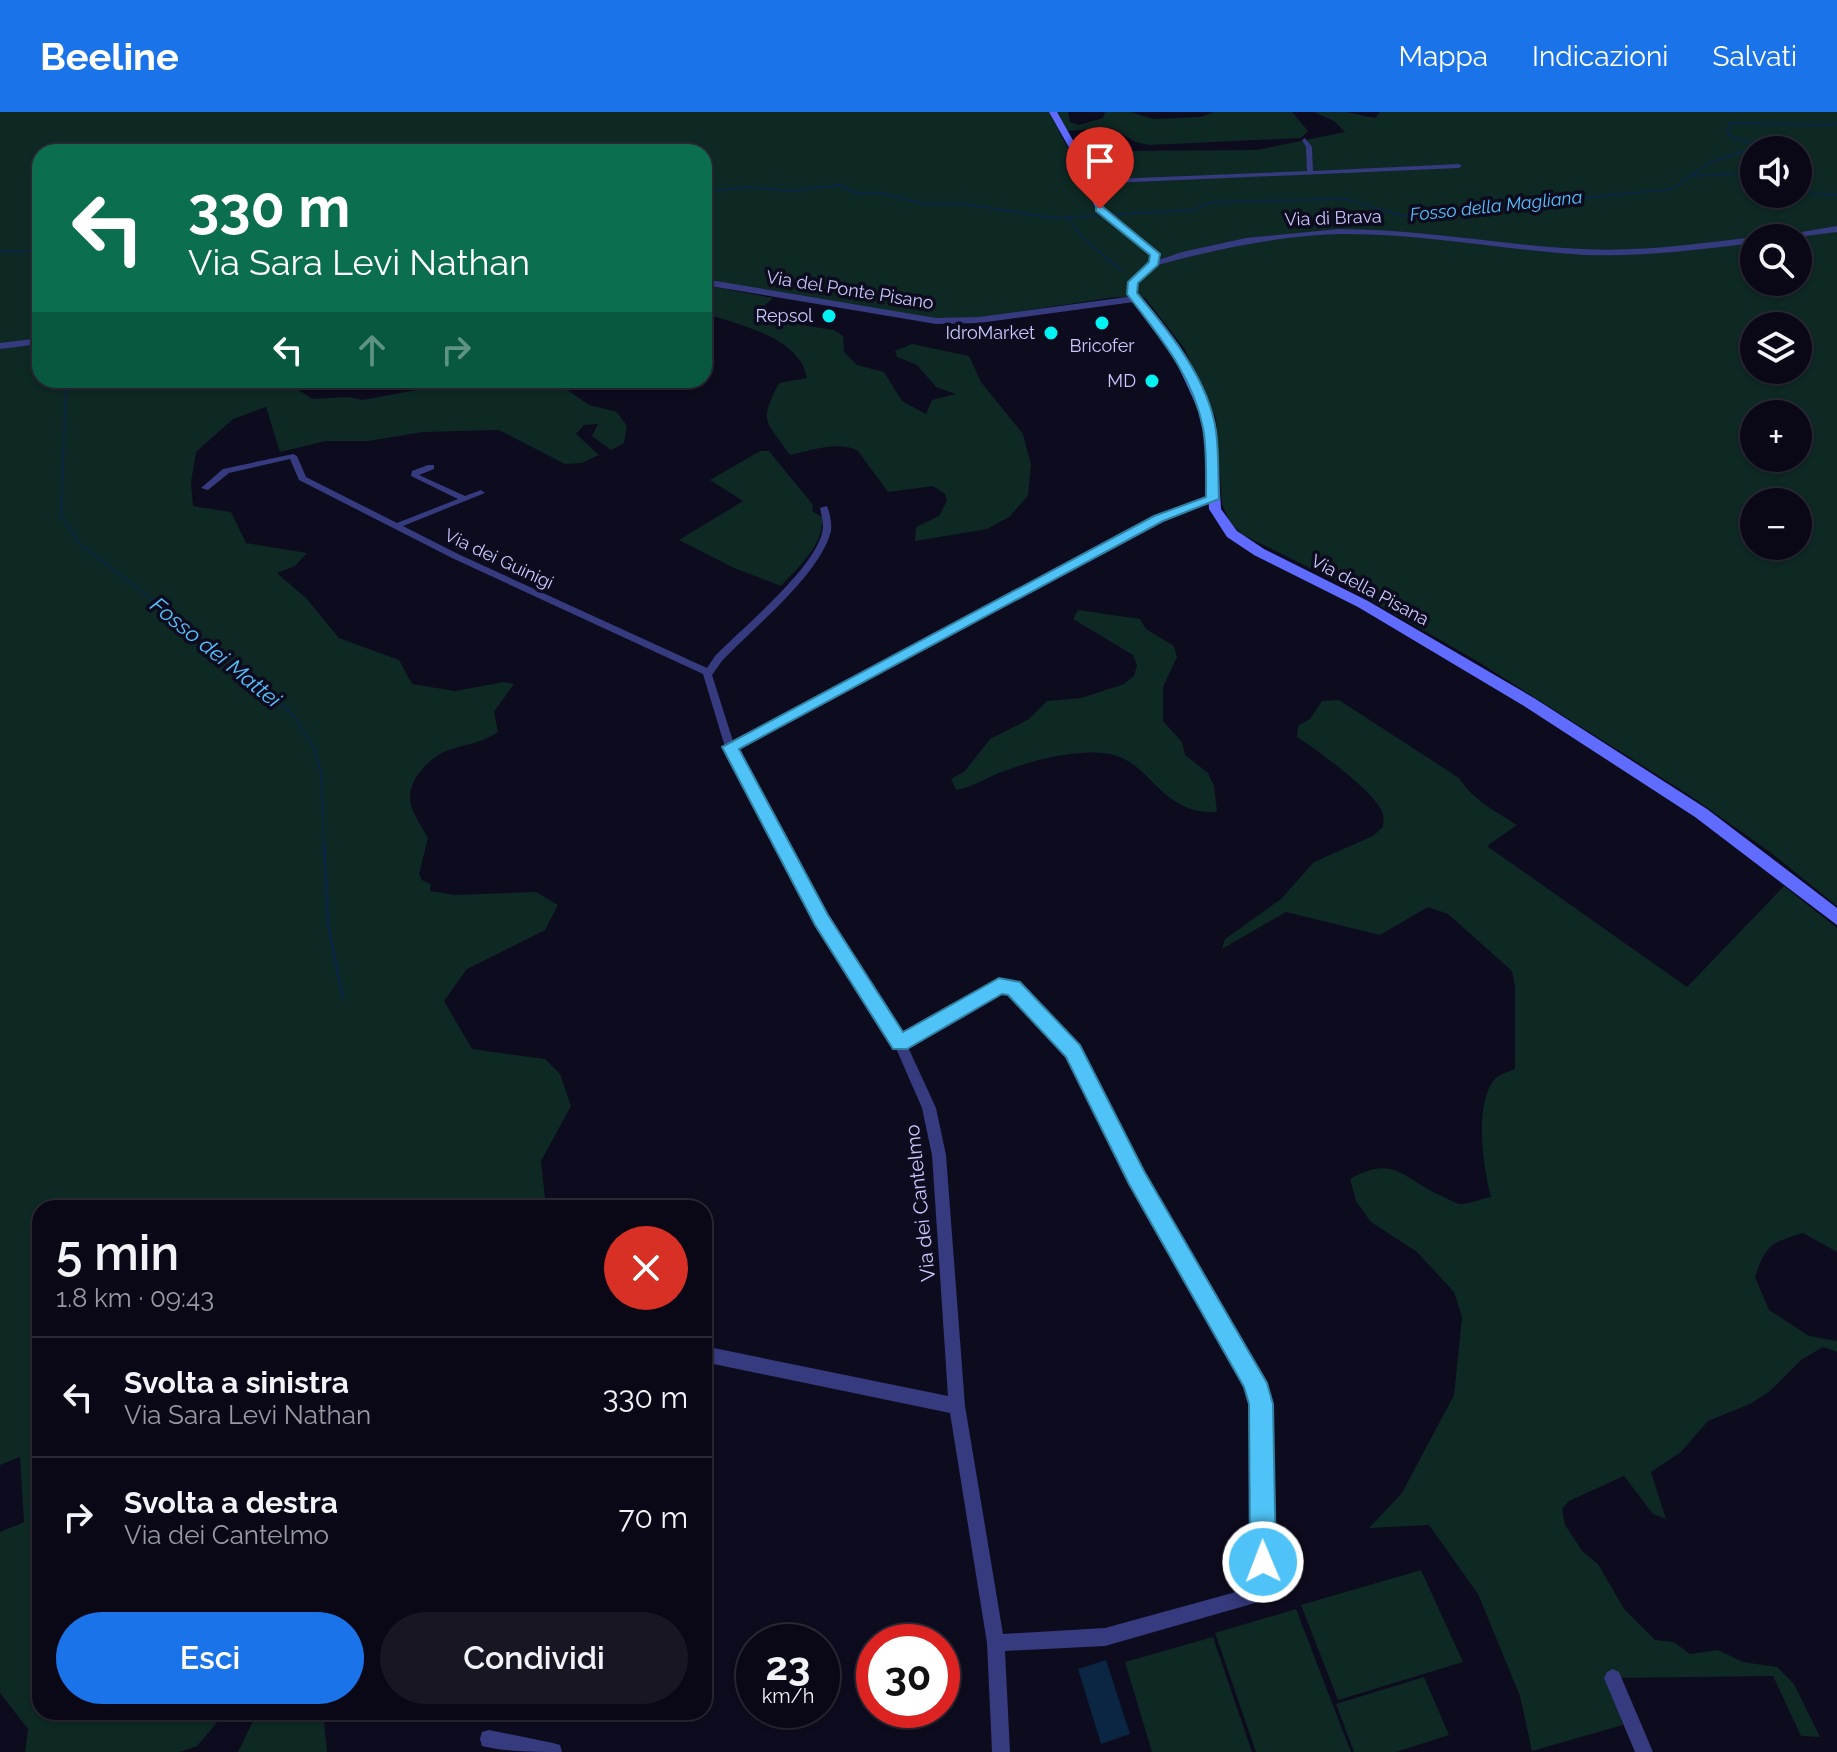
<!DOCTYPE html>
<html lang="it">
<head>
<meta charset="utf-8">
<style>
	body { margin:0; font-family:Raleway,sans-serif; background:#181623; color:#f1f3f6; height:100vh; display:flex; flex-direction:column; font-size:30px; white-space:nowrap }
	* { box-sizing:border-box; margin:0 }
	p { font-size:26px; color:#999aa1 }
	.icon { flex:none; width:44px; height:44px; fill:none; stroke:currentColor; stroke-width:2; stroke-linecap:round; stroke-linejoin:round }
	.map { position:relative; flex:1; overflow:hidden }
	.side { position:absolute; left:32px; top:1088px; width:680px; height:520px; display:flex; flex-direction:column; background:#0a0816; border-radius:24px; box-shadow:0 2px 6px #0004,0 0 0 2px #2a2935 }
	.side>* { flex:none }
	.banner { position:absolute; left:32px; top:32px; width:680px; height:244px; border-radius:24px; box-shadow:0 2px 6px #0004,0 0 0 2px #2a2935; background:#0b6e4f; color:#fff; overflow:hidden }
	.fabs { position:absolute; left:1740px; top:24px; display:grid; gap:16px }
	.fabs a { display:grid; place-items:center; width:72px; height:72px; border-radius:50%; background:#0a0816; box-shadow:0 2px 6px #0004,0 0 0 2px #2a2935; font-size:40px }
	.speed { position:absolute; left:736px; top:1512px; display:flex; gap:16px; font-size:40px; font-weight:700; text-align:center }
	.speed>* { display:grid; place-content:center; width:104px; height:104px; border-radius:50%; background:#0a0816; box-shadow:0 2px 6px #0004,0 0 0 2px #2a2935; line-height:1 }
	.speed small { font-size:20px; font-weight:400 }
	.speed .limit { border:12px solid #d22; background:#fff; color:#111 }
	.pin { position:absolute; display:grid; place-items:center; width:68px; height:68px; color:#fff; margin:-82px -34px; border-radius:50% 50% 50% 0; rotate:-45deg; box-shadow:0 0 8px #0007 }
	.pin .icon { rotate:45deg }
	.me { position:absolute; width:88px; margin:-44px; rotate:359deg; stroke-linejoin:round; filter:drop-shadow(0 0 6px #0008) }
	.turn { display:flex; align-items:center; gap:28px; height:168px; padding:0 24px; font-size:36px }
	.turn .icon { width:104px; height:104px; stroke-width:2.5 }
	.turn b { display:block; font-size:56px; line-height:68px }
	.lanes { display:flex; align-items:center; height:76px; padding:0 24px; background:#0003; justify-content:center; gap:40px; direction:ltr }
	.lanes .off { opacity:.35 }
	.round { display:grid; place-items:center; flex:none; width:84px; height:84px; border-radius:42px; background:#181623 }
	.overview { display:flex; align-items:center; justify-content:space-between; height:136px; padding:0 24px }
	h1 { font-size:48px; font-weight:600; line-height:60px }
	.cta { display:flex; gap:16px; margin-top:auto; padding:16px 24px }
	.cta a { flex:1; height:92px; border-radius:48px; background:#1a73e8; color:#fff; font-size:32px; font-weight:600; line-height:92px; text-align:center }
	.cta a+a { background:#181623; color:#f1f3f6 }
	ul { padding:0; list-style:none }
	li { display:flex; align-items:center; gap:24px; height:120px; padding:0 24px; border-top:2px solid #2a2935 }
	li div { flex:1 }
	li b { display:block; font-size:30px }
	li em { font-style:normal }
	header { display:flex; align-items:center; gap:48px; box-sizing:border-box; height:112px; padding:0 40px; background:#1a73e8; color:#fff }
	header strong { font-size:38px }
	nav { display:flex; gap:44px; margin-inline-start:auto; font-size:28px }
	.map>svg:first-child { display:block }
	.green { fill:#0e2824; fill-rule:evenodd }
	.water { fill:#0b2642 }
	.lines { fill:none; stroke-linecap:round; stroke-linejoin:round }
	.stream-far1 { stroke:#0b2642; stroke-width:2 }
	.stream { stroke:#0b2642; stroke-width:3 }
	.minor { fill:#363a7e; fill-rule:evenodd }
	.tertiary { fill:#363a7e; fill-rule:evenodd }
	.secondary { fill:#5f6cff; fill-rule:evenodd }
	.route { fill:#4fc3f7; stroke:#337fa1; stroke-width:2 }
	.poi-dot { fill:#00f3f3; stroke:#0d0b1e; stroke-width:3 }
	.labels { text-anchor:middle; stroke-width:7; stroke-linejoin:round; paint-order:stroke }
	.far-water-label { font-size:18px; font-style:italic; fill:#56c2ff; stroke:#0d0b1e }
	.far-street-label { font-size:18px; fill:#c9c8ff; stroke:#0d0b1e }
	.far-poi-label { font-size:18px; fill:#c9c8ff; stroke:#0d0b1e; text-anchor:end }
	.street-label { font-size:20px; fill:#c9c8ff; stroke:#0d0b1e }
	.water-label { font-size:22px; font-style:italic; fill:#56c2ff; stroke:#0d0b1e }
</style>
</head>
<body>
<header>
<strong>Beeline</strong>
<nav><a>Mappa</a><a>Indicazioni</a><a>Salvati</a></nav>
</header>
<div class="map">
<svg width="1837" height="1640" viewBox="0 0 1837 1640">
	<rect width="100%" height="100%" fill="#0d0b1e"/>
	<path class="green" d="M 0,0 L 1049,0 L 1074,47 L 1111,46 L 1109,39 L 1257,38 L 1345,20 L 1334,9 L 1314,0 L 1346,0 L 1375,6 L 1380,0 L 1837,0 L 1837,794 L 1770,740 L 1689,683 L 1477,549 L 1340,471 L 1243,423 L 1230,410 L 1222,392 L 1216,306 L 1184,236 L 1145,186 L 1116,185 L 977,206 L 935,208 L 704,168 L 704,40 L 40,40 L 40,268 L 285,268 L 312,287 L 348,285 L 363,288 L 453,271 L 553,268 L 589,293 L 617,300 L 627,314 L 624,331 L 611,338 L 592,324 L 598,312 L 584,313 L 576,322 L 599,343 L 582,351 L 565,352 L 499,318 L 423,320 L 368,329 L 326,329 L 280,340 L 266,295 L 233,307 L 196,340 L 191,370 L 193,394 L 231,400 L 246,431 L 307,441 L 295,454 L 277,461 L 307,487 L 339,526 L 399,548 L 412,572 L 455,579 L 504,570 L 514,572 L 494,600 L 498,620 C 481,632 464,632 446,639 C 427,647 405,671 411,693 C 414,704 423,716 428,726 L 419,762 L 422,768 L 431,772 L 430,779 L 454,783 L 536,780 L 558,793 L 545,818 L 467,857 L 444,889 L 472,937 L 545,947 L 560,962 L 571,994 L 541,1049 L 546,1096 L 40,1096 L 40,1600 L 226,1600 L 197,1634 L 180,1640 L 25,1640 L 28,1617 L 0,1581 L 0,1420 L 24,1410 L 20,1345 L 0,1353 ZM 1754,38 L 1798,38 L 1798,82 L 1754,82 ZM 1754,126 L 1798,126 L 1798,170 L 1754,170 ZM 1754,214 L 1798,214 L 1798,258 L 1754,258 ZM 1754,302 L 1798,302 L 1798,346 L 1754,346 ZM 1754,390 L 1798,390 L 1798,434 L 1754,434 Z
		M 1055,0 L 1068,0 L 1070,10 L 1079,13 L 1103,6 L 1105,0 L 1131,0 L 1153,7 L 1200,5 L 1214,0 L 1292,0 L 1308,19 L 1301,26 L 1149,33 L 1135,30 L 1112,16 L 1067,19 Z
		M 704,173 L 773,186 L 764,194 L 765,198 L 802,213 L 834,218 L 843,224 L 844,240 L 857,253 L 884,260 L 902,289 L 926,302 L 932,288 L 956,282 L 936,275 L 917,253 L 897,245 L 895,239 L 912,232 L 969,244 L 981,270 L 1023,322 L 1031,353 L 1028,384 L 1009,405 L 987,417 L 915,429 L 916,415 L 939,404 L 947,389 L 945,382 L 933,374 L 888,380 L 858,339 C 839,328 810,339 790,343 C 766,308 758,311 779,271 L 807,266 C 800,225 739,213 704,201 Z
		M 760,339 L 769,339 L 813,393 L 812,399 L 822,405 C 825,433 798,455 781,474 L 734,456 L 679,428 L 743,389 L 710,368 Z
		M 1078,498 L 1140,507 L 1146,517 L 1174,534 L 1177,545 L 1163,575 L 1163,609 L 1182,630 L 1185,643 L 1208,661 L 1214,674 L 1217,700 C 1163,703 1152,655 1117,644 C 1086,634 1032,648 1002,660 C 985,666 974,675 956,678 L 951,667 L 965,659 L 990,627 L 1029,607 L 1047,589 L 1081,586 L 1124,572 L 1134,564 L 1137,553 L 1133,543 L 1073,507 Z
		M 1339,588 L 1459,666 C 1473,688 1495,699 1517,713 L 1487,734 L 1687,875 L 1784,774 L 1837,816 L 1837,1140 L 1803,1121 C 1770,1131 1766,1133 1755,1165 L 1769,1198 L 1809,1224 L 1837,1229 L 1837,1240 L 1823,1235 L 1801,1248 L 1770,1279 L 1750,1292 L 1708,1309 L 1681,1340 L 1651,1360 L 1666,1407 L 1653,1402 L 1624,1364 L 1569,1389 L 1562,1397 L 1565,1413 L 1583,1440 L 1598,1452 L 1624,1497 L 1655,1528 L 1674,1530 L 1690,1542 L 1718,1538 L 1743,1550 L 1777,1555 L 1794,1572 L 1820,1625 L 1801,1624 L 1773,1564 L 1607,1566 L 1623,1613 L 1532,1639 L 1520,1584 L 1478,1482 L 1429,1413 L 1369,1416 L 1402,1381 L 1454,1283 L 1462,1205 L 1454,1180 L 1417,1140 L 1371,1110 L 1356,1089 L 1350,1067 C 1395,1041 1404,1068 1442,1084 C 1447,1086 1454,1091 1460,1092 C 1469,1093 1481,1086 1491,1085 C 1483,1056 1474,993 1494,968 C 1499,962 1508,960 1515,957 L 1515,875 L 1512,859 L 1448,802 L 1428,795 L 1380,823 L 1286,800 L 1222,837 L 1225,827 L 1281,787 L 1314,750 L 1373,724 L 1383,715 C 1383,710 1384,706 1383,702 C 1378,682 1316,637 1297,625 L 1298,614 L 1310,607 L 1322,589 Z
		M 1421,1458 L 1463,1550 L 1338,1588 L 1301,1493 Z
		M 1296,1497 L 1351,1640 L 1256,1640 L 1215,1521 Z
		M 1213,1525 L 1252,1640 L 1152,1640 L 1125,1550 Z
		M 1424,1565 L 1449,1623 L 1396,1640 L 1354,1640 L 1336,1592 Z
		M 266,1600 L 323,1600 L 327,1640 L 238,1640 L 253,1609 Z"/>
	<path class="water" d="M 1106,1548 L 1130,1622 L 1101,1632 L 1078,1557 Z"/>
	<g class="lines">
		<path class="stream-far1" d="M 1694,64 L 1754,61
			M 1798,72 L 1814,82 L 1837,83
			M 704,80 L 749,75 L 790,79 L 840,73 L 855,81 L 881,81 L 924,92 L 965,92 L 1054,106 L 1193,98 L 1212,90 L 1346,87 L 1402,104 L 1672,77 L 1709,51 L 1748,38 L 1753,31 L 1733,26 L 1727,20 L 1730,11 L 1831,13 L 1837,10
			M 1068,106 L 1083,126 L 1122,159
			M 0,139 L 40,140
			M 66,268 L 61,404 L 80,432 L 254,566 L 295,605 L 314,636 L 321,660 L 324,734"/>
		<path class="stream" d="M 324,732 L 328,813 L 343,886"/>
		<path class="minor" d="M 1305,26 L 1312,35 L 1313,59 L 1459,52 L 1462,54 L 1459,56 L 1088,72 L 1085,70 L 1088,68 L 1307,59 L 1306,35 L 1302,28 Z
			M 293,342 L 297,344 L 306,365 L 397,411 L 458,387 L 411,364 L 412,359 L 428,353 L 434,353 L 434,357 L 419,363 L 465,384 L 481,378 L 485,381 L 403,414 L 458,442 L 707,556 L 715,544 C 741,517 821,452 823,415 C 823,409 821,401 820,396 L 827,394 C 830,402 832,411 831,419 C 820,463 754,515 722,549 L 712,563 L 733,629 L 1155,404 L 1210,385 L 1216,385 L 1216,389 L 1161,408 L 736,636 L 825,805 L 902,923 L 995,870 L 999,869 L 1017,872 L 1078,935 L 1142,1061 L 1263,1271 L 1269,1292 L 1272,1481 L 1269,1487 L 1105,1534 L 1005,1539 L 1010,1640 L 992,1640 L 987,1531 L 950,1301 L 704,1250 L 704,1234 L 948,1284 L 932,1043 L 922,996 L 895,934 L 817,811 L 725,635 L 703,562 L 452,446 L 299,368 L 290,347 L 229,361 L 208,378 L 201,376 L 223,357 ZM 1000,879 L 1010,881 L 1068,943 L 1132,1069 L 1248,1274 L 1253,1292 L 1254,1475 L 1105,1516 L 1003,1522 L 965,1294 L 946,1043 L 936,996 L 907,933 Z
			M 1613,1557 L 1619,1560 L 1653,1640 L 1635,1640 L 1604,1566 L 1607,1560 Z
			M 489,1618 L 553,1631 L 560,1633 L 562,1640 C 536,1640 507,1640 482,1634 L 480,1627 L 482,1620 Z"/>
		<path class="tertiary" d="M 1837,114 L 1837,120 L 1789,126 L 1767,126 Z
			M 1338,117 C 1420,117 1500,133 1583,137 C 1640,140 1697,132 1754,125 L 1756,126 L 1754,131 C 1697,138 1641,145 1584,143 C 1502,138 1422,121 1340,122 C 1276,124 1216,137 1154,154 L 1150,151 L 1182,140 L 1246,126 Z
			M 704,167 L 936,206 L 979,205 L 1134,184 L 1139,187 L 1134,190 L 979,211 L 936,212 L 704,173 Z
			M 40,226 L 40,232 L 0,237 L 0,231 Z"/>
		<path class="secondary" d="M 1049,0 L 1057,0 L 1079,39 L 1104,96 L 1160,142 L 1157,153 L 1138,171 L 1137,182 L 1179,233 L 1208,293 L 1216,317 L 1221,397 L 1237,419 L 1264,437 L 1368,489 L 1534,586 L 1707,697 L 1837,796 L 1837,813 L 1695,705 L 1524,594 L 1358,495 L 1254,443 L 1227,425 L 1209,397 L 1204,317 L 1196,293 L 1169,234 L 1127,182 L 1128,170 L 1149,150 L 1150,143 L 1097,99 L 1071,39 Z"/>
	</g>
	<path class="route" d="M 1096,95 L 1103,95 L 1160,142 L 1158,153 L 1138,171 L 1137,181 C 1169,219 1209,268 1216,319 C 1219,341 1218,364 1219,387 L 1163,409 L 739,637 L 828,803 L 903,920 L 999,866 L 1020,870 L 1080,933 L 1144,1059 L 1267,1271 L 1273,1292 L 1276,1450 L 1272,1459 L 1263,1463 L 1254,1459 L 1250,1450 L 1249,1292 L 1244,1275 L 1129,1072 L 1066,945 L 1008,883 L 1002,882 L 907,937 L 893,937 L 815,813 L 722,635 L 1154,404 L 1206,385 C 1206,363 1207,338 1203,316 C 1193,263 1158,223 1127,182 L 1128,170 L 1149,150 L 1150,143 L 1096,99 Z"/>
	<g class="poi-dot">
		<circle cx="829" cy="204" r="8"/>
		<circle cx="1102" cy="211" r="8"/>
		<circle cx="1051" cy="221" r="8"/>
		<circle cx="1152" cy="269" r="8"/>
	</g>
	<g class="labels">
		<g class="far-water-label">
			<text transform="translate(1496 94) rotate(-6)" y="6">Fosso della Magliana</text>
		</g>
		<g class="far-street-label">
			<text transform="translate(1333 106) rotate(-2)" y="6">Via di Brava</text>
			<text transform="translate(850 178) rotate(9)" y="6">Via del Ponte Pisano</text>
			<text transform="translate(499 447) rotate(25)" y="6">Via dei Guinigi</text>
			<text transform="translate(1370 478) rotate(28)" y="6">Via della Pisana</text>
		</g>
		<g class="far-poi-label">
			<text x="813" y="210">Repsol</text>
			<text x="1035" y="227">IdroMarket</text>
			<text x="1102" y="240" text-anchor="middle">Bricofer</text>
			<text x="1136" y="275">MD</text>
		</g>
		<g class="street-label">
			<text transform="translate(920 1091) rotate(-96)" y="7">Via dei Cantelmo</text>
		</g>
		<g class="water-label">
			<text transform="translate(216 540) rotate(39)" y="8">Fosso dei Mattei</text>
		</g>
	</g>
</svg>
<div class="fabs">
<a><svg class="icon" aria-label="sound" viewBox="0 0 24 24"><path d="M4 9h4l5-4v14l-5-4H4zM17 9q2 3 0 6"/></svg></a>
<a><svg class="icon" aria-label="search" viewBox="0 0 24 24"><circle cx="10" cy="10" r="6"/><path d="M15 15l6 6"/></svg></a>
<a><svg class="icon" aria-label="layers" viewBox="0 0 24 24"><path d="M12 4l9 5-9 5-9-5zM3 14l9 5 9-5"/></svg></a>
<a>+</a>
<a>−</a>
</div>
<div class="speed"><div>23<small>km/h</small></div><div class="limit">30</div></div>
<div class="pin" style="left:1100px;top:97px;background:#d93025"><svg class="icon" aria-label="arrive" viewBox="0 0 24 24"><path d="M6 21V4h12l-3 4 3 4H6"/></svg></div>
<svg class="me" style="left:1263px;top:1450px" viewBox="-20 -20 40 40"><circle r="17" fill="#4fc3f7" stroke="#fff" stroke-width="3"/><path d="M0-11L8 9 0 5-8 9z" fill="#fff"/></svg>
<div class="banner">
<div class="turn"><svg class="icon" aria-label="left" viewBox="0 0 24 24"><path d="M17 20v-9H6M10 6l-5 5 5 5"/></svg><div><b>330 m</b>Via Sara Levi Nathan</div></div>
<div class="lanes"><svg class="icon" aria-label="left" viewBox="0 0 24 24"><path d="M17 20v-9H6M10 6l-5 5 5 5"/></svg><svg class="icon off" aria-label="ahead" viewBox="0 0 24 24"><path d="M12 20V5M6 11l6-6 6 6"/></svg><svg class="icon off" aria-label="right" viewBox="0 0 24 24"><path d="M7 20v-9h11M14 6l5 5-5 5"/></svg></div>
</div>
<section class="side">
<div class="overview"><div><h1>5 min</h1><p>1.8 km · 09:43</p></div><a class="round" style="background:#d93025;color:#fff"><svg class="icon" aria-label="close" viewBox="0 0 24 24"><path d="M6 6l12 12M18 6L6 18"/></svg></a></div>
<ul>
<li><svg class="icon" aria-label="left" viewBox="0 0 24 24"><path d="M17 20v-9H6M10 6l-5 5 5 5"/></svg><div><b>Svolta a sinistra</b><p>Via Sara Levi Nathan</p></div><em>330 m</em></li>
<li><svg class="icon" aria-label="right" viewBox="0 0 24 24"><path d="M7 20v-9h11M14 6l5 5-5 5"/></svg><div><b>Svolta a destra</b><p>Via dei Cantelmo</p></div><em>70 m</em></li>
</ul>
<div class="cta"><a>Esci</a><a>Condividi</a></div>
</section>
</div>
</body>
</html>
